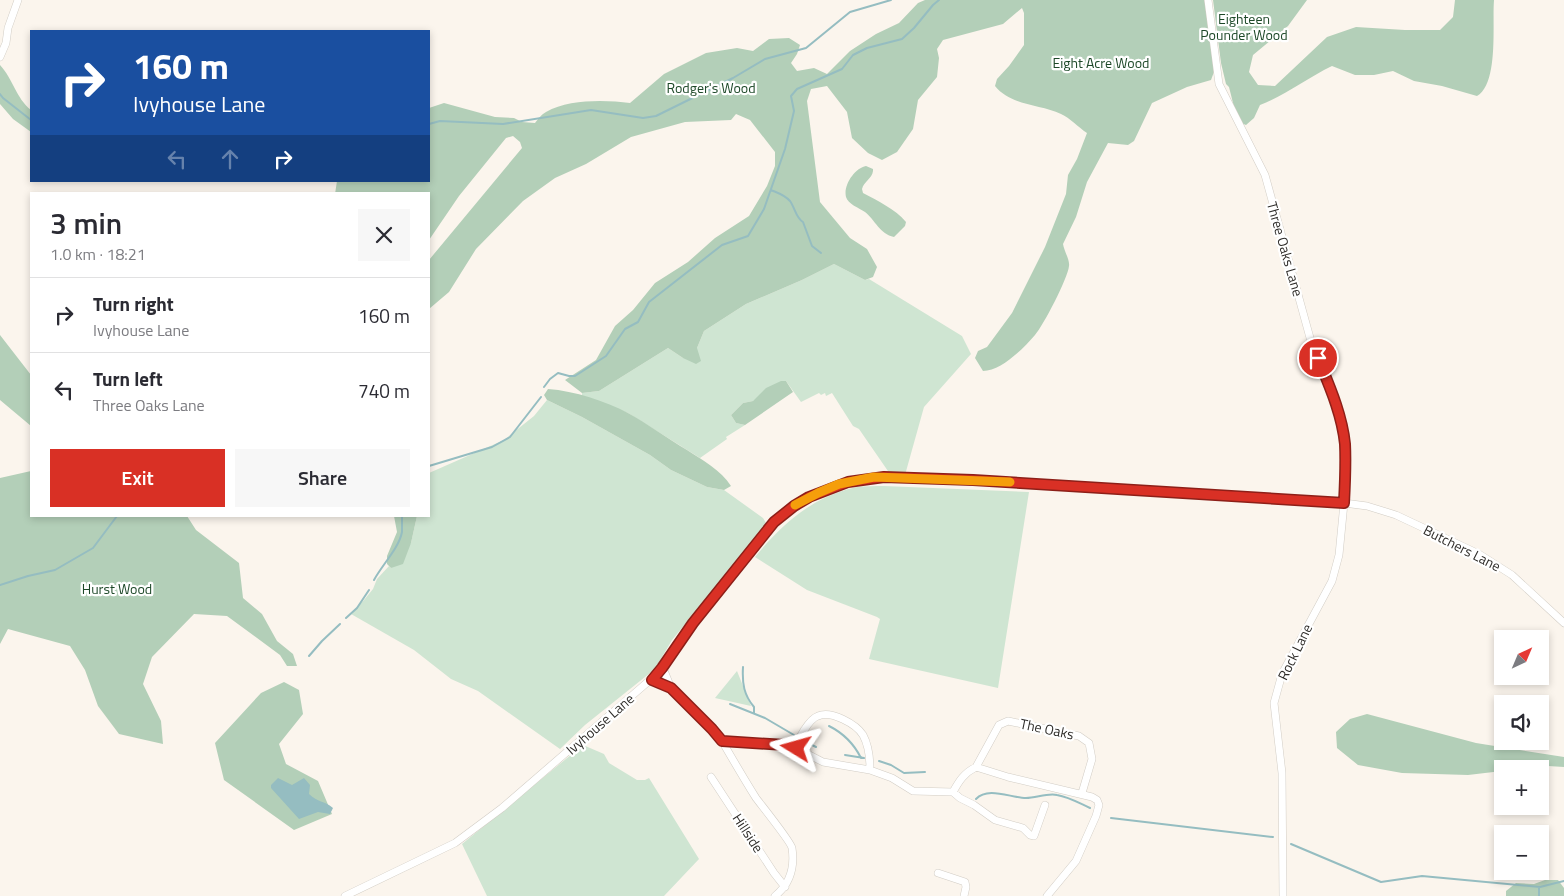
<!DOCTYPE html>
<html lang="en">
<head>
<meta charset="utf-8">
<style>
	body { margin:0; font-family:"Titillium Web",sans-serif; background:#f7f7f7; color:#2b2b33; height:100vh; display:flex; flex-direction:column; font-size:19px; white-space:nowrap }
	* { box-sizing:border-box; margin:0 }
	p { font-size:16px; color:#7c7c81 }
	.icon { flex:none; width:28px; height:28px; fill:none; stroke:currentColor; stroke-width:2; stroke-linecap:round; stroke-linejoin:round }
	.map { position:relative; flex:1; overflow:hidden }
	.side { position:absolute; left:30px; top:192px; width:400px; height:325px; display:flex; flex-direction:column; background:#fff; border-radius:0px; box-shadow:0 2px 8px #0003 }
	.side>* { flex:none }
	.top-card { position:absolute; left:30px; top:30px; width:400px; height:152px; border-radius:0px; box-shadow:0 2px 8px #0003; background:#1a4fa0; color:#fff; overflow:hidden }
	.needle { width:32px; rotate:44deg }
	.tools { position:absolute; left:1494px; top:630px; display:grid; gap:10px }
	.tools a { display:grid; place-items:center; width:55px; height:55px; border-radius:0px; background:#fff; box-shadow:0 2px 8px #0003; font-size:25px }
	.pin { position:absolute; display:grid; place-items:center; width:42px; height:42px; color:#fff; margin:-21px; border:2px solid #fff; border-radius:50%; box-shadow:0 1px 5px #0007 }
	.me { position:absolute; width:55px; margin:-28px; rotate:278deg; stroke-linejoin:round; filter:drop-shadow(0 0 4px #0008) }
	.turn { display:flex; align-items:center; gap:18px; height:105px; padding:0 20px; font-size:22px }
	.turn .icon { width:65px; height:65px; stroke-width:2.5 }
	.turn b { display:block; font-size:35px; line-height:42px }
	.lanes { display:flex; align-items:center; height:48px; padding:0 20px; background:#0003; justify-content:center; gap:25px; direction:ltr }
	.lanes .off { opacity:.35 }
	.round { display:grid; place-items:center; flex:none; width:52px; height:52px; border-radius:0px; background:#f7f7f7 }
	.overview { display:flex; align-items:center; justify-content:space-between; height:85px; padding:0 20px }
	h1 { font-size:30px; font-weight:600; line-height:38px }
	.button { display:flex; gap:10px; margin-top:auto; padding:10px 20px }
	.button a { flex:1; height:58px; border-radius:0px; background:#d93025; color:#fff; font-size:20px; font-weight:600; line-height:58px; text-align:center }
	.button a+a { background:#f7f7f7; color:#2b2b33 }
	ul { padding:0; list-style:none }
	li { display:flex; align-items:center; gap:15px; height:75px; padding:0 20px; border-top:1px solid #e1e1e2 }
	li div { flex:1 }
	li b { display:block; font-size:19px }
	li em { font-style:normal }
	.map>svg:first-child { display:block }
	.green { fill:#cfe5d2 }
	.forest { fill:#b3cfb8 }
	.water { fill:#95bdc1 }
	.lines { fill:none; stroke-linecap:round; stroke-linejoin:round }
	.stream { stroke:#95bdc1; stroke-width:2 }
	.minor-casing { stroke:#d2cdc5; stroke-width:8 }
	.minor { stroke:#fff; stroke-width:7 }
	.route-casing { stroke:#8d1f18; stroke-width:12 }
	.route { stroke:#d93025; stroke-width:9 }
	.slow { stroke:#f59e0b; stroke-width:9 }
	.labels { text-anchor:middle; stroke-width:4.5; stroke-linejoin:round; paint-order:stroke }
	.park-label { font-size:14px; fill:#1d4828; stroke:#fff }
	.street-label { font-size:14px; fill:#2e2c29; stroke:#fff }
</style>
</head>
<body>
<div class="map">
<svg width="1564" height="896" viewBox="0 0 1564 896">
	<rect width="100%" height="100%" fill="#fbf5ed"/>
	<path class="green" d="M 834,264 L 865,280 L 869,279 L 962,336 L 971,354 L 924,407 L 905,475 L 890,474 L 859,429 L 853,426 L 832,393 L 826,396 L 825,393 L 821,395 L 819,393 L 801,402 L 786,381 L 753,401 L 743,403 L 731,415 L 736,423 L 745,425 L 726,437 L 727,439 L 700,458 L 628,413 L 582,396 L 582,393 L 599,391 L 668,348 L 683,358 L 697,348 L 704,331 L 746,304 L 802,280 Z
		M 547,400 L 582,417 L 650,455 L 671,470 L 707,487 L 724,490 L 763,518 L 766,523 L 766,526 L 672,640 L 655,669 L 585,725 L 560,749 L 478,691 L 451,679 L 414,650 L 351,614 L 364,600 L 373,589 L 377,579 L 389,566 L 391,568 L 411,543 L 417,516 L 429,516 L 429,473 L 504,440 L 534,416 Z
		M 884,486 L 1029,492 L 998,688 L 869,659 L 880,619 L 877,617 L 807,590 L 755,557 C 783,523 812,497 857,487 C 865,486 875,486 884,486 Z
		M 737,671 L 751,706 L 715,698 Z
		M 583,745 L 604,754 L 609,763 L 637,780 L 645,780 L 649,778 L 699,859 L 664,896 L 487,896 L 462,844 Z"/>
	<path class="forest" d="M 925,0 L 1207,0 L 1215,69 L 1211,80 L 1187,87 L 1152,103 L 1134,141 L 1128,145 L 1108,143 L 1087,182 L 1076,217 L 1063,244 C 1064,251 1070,260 1069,266 C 1068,278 1043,326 1035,335 C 1023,349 1001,371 983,371 L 975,358 L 978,351 L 987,347 L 1012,313 L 1045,247 L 1066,194 L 1068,175 L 1077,159 L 1087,133 C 1078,127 1070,118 1061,114 C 1040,104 1011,106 995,86 L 997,79 L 1009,66 L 1024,45 L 1024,13 L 1022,8 L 1003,24 L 943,40 L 937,49 L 939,58 L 937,77 L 918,100 L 913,129 L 897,152 L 882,160 L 868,153 L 852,138 L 847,112 L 827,86 L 811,89 L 807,101 L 820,202 L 850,238 L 867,249 L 877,267 L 873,277 L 865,280 L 834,264 L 802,280 L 746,304 L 704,331 L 697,348 L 701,361 L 696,364 L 683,358 L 668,348 L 599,391 L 582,393 L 565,380 L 596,360 L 615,326 L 633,310 L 655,283 L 688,262 L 715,238 L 749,216 L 767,186 L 775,166 L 775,152 L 750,120 L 736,114 L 731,120 L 685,122 L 631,137 L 586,164 L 555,178 L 523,201 L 476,249 L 449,292 L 429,309 L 429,260 L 522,148 L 520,142 L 513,136 L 506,138 L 459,196 L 429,240 L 429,194 L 335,194 L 337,181 L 429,181 L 429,108 L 444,103 L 495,117 L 514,118 L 522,122 L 535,123 C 538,119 542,114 546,112 C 569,99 605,100 630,103 L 664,74 L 706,53 L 737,48 L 753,51 L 769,39 L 789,38 L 800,45 L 797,54 L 791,63 L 797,71 L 814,68 L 827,74 L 850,51 L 876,34 L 899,23 L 918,3 Z
		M 1213,0 L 1307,0 L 1288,26 L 1253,55 L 1249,72 L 1258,85 L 1275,86 L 1327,37 L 1356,27 L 1405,30 L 1440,30 L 1453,17 L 1455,0 L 1494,0 C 1492,24 1499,83 1477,96 L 1442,86 L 1414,81 L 1393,71 L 1374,75 L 1355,75 L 1332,66 C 1307,78 1286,95 1260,105 L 1254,118 L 1246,125 L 1241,123 L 1235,111 L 1229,87 L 1226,84 L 1221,63 Z
		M 0,65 C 13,79 16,98 31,110 L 31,132 L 13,119 L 0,104 Z
		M 866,166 L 873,169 L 873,171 C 872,179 864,181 862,189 L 863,193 C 878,201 895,209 906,222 L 905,226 L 894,237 C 880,234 875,220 865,212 C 859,208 848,204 846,197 C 843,185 855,168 866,166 Z
		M 0,335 L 31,375 L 31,426 L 0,400 Z
		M 781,381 L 786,381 L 793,392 L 745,425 L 736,423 L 731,415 L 743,403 L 753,401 L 766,388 Z
		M 548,389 C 575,391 605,401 628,413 C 648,424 667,438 687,450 C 702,460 721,470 731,486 L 724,490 L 707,487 L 671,470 L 650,455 L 582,417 L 547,400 L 544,395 Z
		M 31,471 L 31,516 L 187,516 L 196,530 L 239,563 L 243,598 L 262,614 L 277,641 L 293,654 L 297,666 L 287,666 L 280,655 L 227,616 L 194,614 L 152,657 L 143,684 L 161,721 L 163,744 L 119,734 L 98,706 L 85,670 L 70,646 L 8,629 L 0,644 L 0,478 Z
		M 394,516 L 417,516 L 411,543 L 403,564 L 391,568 L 387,564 L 387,556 L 397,532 Z
		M 284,682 L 299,690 L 303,714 L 279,744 L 286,764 L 318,781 L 332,814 L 294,830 L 224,780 L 215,743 L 261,693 Z
		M 1367,714 L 1476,743 L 1564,757 L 1564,767 L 1548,766 L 1502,769 L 1502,771 L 1468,775 L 1402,773 L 1358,765 L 1337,748 L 1336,732 L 1350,719 Z
		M 1545,880 L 1558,880 L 1564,888 L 1564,896 L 1506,896 L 1506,891 L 1516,883 L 1534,884 Z"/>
	<path class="water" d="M 278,778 L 292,785 L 304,778 L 310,785 L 309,794 C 318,803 324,800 333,808 L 330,814 L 318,812 L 299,819 L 271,788 L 271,785 Z"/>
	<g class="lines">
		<path class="stream" d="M 0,94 L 3,98 L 31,120
			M 429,124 L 440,121 L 503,124 L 591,110 L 643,118 L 656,116 L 733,78 L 765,59 L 806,48 L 850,12 L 891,0
			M 771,190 C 778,193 785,195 790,201 C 795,208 796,218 803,222 L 812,246 L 821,253
			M 544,387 L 550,379 L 558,373 L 569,376 L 575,376 L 606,356 L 625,329 L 638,322 L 649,302 L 722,245 L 748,236 L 764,209 L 785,149 L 794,111 L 791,96 L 797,89 L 842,69 L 853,55 L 867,48 L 902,39 L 914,28 L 933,5 L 939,0
			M 429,466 L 492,447 L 510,437 L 541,397
			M 374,580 C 382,565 399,548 402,532 C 402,527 402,521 402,516
			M 0,585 L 28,576 L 55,570 L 93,548 L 117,516
			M 346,618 L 357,608 L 369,590
			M 309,656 L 322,641 L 340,624
			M 743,667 C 742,684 744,695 754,707 L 754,713
			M 730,704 L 765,718 L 794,735
			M 829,726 C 843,733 854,744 861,758
			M 806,742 L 816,747
			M 845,755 L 864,758
			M 879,761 L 891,765 L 904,773 L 925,772
			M 976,799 C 988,786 1011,798 1026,798 C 1036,798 1047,793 1057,795 C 1069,797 1079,803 1090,808
			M 1111,818 L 1273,837
			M 1291,844 L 1381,882 L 1422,876 L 1540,887 L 1564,881
			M 1539,896 L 1539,888"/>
		<g class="minor-casing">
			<path id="minor" d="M 1208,0 L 1219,84 L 1265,175 L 1312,345 L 1328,384 L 1339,418 L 1344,443 L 1344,503 L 1339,555 L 1332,581 L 1282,674 L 1274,703 L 1282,773 L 1283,896
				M 0,57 L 6,43 L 8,28 L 18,0
				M 663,668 L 671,688 L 716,733 L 722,741 L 785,745 L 796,748 L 823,762 L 870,770 L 892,778 L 913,791 L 953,792 C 959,781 964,773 976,767 L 1008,777 L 1092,797 L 1097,800 L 1099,805 L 1096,816 L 1076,861 L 1047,896
				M 652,680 L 671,688
				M 722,741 C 733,760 744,779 756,798 C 762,806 791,842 792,848 C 795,868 790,884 775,896
				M 796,748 C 798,739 809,719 818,716 C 831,710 856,724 863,735 C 869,746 870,757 870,770
				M 976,767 L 999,725 L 1008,721 L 1079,736 L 1089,743 L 1092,759 L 1082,793
				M 711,777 L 774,873 L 785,887
				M 953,792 L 960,798 L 974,805 L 995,820 L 1023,828 L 1030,835 L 1034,836 L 1045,805
				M 938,873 L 965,882 L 966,887 L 964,896
				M 345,896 L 455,843 L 502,808 L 657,674 L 693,623 L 774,522 L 801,501 L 832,487 L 848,482 L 874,477 L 929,478 L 1344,503 L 1367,506 L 1396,515 L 1479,554 L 1512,575 L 1564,623"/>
		</g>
		<use href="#minor" class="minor"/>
	</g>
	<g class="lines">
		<g class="route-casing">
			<path id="route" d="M 796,748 L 785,745 L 722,741 L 712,729 L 671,688 L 652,680 L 662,668 L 693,623 L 774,522 L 794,506 L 809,497 L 848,482 L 884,477 L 973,480 L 1344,503 C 1345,484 1346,464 1345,444 C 1342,414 1329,385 1318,358"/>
		</g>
		<use href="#route" class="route"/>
		<path class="slow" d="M 795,505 L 818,493 L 839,484 L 874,477 L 1010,482"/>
	</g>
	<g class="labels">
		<g class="park-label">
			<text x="1244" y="24">Eighteen<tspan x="1244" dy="16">Pounder Wood</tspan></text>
			<text x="1101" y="68">Eight Acre Wood</text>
			<text x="711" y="93">Rodger's Wood</text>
			<text x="117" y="594">Hurst Wood</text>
		</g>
		<g class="street-label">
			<text transform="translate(1285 249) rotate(74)" y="5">Three Oaks Lane</text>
			<text transform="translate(1462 548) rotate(27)" y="5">Butchers Lane</text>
			<text transform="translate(1295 652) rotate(-64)" y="5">Rock Lane</text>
			<text transform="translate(600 724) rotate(-41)" y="5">Ivyhouse Lane</text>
			<text transform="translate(1047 729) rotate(12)" y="5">The Oaks</text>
			<text transform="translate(748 833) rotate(57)" y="5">Hillside</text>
		</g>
	</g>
</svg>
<div class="tools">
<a><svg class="needle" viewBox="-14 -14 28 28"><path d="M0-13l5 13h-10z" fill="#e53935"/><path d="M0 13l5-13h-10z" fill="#7c7c81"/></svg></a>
<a><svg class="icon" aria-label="sound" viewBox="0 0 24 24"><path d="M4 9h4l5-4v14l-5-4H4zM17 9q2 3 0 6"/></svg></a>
<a>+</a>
<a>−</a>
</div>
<div class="pin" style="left:1318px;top:358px;background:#d93025"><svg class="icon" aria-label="arrive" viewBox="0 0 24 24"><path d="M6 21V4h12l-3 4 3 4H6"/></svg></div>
<svg class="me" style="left:796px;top:748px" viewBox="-20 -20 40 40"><path d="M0-17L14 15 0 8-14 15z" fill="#d93025" stroke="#fff" stroke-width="4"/></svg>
<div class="top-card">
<div class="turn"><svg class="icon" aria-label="right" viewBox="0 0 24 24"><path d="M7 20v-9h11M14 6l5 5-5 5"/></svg><div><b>160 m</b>Ivyhouse Lane</div></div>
<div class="lanes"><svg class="icon off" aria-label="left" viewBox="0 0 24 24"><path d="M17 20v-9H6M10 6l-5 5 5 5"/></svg><svg class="icon off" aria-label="ahead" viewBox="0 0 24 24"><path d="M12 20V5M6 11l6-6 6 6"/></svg><svg class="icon" aria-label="right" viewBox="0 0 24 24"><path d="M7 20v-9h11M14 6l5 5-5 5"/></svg></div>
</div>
<section class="side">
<div class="overview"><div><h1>3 min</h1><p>1.0 km · 18:21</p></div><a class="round"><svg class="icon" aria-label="close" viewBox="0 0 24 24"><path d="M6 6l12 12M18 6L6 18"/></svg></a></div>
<ul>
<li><svg class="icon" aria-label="right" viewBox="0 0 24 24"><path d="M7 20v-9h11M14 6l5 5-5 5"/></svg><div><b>Turn right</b><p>Ivyhouse Lane</p></div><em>160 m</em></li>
<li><svg class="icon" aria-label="left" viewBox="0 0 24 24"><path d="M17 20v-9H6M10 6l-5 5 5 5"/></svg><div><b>Turn left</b><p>Three Oaks Lane</p></div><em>740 m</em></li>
</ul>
<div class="button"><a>Exit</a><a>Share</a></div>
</section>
</div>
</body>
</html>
